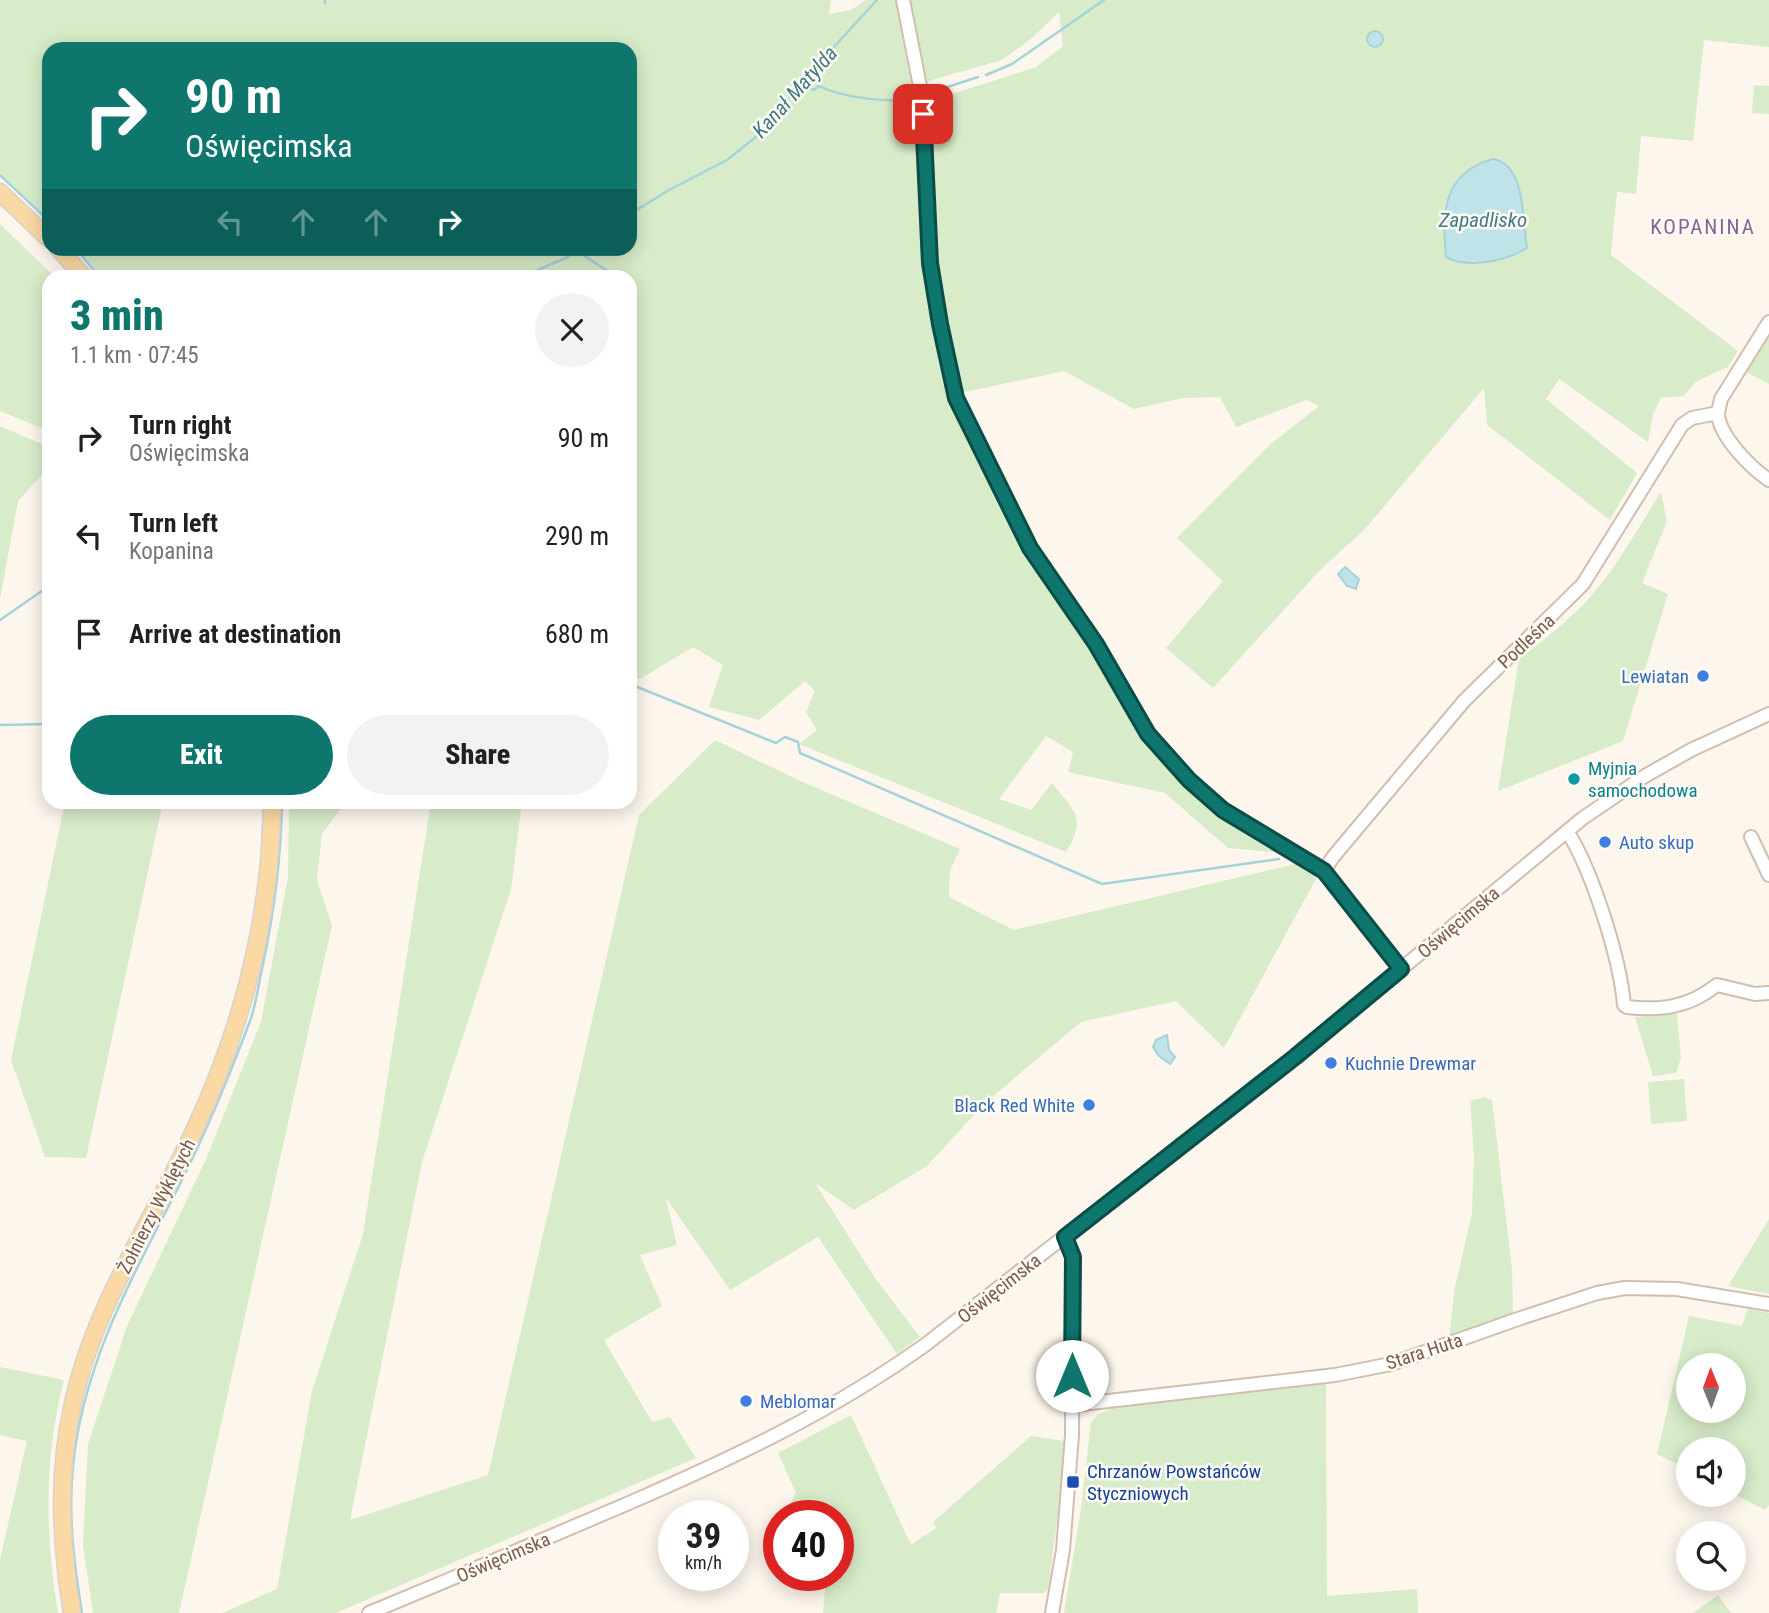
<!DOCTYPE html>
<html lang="en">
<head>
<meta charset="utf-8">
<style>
	body { margin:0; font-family:"Roboto Condensed",sans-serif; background:#f2f2f2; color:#202124; height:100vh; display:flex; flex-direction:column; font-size:26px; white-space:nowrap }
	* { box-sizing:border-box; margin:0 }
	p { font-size:23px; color:#757577 }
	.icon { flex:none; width:38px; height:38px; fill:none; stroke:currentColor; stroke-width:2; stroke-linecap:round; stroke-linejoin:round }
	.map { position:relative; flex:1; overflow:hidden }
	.panel { position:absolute; left:42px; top:270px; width:595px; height:539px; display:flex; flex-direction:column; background:#fff; border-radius:21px; box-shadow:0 4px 18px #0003 }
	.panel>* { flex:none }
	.guide { position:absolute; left:42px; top:42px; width:595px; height:214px; border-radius:21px; box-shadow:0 4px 18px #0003; background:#0f766e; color:#fff; overflow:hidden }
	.needle { width:46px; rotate:359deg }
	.fabs { position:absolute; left:1676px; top:1353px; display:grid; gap:14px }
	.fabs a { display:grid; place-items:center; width:70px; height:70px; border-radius:50%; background:#fff; box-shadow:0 4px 18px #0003; font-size:35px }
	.speed { position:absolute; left:658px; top:1500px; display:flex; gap:14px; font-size:35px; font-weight:700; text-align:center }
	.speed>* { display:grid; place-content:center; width:91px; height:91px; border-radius:50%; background:#fff; box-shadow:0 4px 18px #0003; line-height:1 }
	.speed small { font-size:18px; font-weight:400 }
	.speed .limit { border:10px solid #d22; background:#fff; color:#111 }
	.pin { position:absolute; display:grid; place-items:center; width:60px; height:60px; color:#fff; margin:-30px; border-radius:14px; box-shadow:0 4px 10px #0006 }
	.me { position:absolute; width:77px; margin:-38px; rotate:0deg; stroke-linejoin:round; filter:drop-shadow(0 0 5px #0008) }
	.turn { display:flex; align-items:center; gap:24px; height:147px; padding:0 28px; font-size:32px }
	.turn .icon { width:91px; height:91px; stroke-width:2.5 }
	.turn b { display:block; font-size:49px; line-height:60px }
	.lanes { display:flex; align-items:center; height:66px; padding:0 28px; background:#0003; justify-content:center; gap:35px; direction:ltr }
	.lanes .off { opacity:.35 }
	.round { display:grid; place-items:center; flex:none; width:74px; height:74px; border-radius:37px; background:#f2f2f2 }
	.summary { display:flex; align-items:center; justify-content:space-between; height:119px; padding:0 28px }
	h1 { font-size:42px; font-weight:800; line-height:52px; color:#0f766e }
	.cta { display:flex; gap:14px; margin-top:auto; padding:14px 28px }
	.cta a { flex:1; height:80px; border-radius:42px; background:#0f766e; color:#fff; font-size:28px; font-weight:800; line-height:80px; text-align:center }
	.cta a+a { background:#f2f2f2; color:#202124 }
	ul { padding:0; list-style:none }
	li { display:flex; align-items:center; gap:21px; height:98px; padding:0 28px }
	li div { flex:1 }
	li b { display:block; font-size:26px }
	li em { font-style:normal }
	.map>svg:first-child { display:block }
	.green { fill:#d8ecc9; fill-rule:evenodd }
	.water { fill:#bfe3e8; stroke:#a5d3da; stroke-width:2 }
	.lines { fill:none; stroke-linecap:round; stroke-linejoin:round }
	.stream { stroke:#a5d3da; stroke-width:2.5 }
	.minor-casing { stroke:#d1beb0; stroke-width:16 }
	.major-casing { stroke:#dad1cd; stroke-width:19 }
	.minor { stroke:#fff; stroke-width:12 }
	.major { stroke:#fbd9a5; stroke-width:16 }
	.route-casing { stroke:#0a4d48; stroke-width:18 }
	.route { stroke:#0f766e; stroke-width:12 }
	.shop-dot { fill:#3f7fe0; stroke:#fffaf3; stroke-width:2.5 }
	.culture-dot { fill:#0f9aa8; stroke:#fffaf3; stroke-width:2.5 }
	.transit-dot { fill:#1a4fb4; stroke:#fffaf3; stroke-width:2.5 }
	.labels { text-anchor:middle; stroke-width:5; stroke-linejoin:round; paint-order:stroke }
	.street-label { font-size:19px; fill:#7a5c4d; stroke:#fffaf3 }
	.shop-label { font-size:19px; fill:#366cbe; stroke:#fffaf3; text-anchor:start }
	.culture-label { font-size:19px; fill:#0d838f; stroke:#fffaf3; text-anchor:start }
	.transit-label { font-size:19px; fill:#164399; stroke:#fffaf3; text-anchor:start }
	.water-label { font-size:21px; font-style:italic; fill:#437c86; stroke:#fffaf3 }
	.neighbourhood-label { font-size:21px; letter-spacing:2px; fill:#846695; stroke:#fffaf3 }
</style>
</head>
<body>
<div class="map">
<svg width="1769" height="1613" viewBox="0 0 1769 1613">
	<rect width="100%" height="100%" fill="#fdf6ec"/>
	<path class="green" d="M 0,0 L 831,0 L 829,14 L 851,10 L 866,0 L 900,0 L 919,109 L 922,239 L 930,293 L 928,110 L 946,96 L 1036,67 L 1063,46 L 1059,12 L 1031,39 L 1002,60 L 925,82 L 907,0 L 1769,0 L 1769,47 L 1704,40 L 1693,141 L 1641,136 L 1636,194 L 1617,192 L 1611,255 L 1738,351 L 1728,367 L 1695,382 L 1684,396 L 1661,398 L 1653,414 L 1648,442 L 1559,379 L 1546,399 L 1637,473 L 1610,520 L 1487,425 L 1484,388 L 1365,529 L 1320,570 L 1213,688 L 1166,648 L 1223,581 L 1177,538 L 1272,443 L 1319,406 L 1306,400 L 1236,427 L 1220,397 L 1183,398 L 1134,409 L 1064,371 L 951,395 L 1146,739 L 1283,853 L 1228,848 L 1165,793 L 1068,772 L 1073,752 L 1046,736 L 999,799 L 1031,810 L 1052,783 C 1075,812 1087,817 1066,852 L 799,744 L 817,730 L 806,712 L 815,691 L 805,681 L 759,720 L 709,707 L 723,665 L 693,647 L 640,679 L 630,675 L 630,276 L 101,276 L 77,249 L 630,248 L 630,49 L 49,49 L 49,219 L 0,173 Z
		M 1754,85 L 1769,86 L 1769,114 L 1752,113 Z
		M 0,224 L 54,276 L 49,276 L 49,431 L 0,411 Z
		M 1769,336 L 1769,384 L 1746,372 Z
		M 0,426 L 49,447 L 49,467 L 18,501 L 0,599 Z
		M 1661,492 L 1667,521 L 1642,583 L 1668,594 L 1623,741 L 1498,791 L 1519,659 C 1544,639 1571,619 1592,595 C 1619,564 1639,526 1661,492 Z
		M 715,740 L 805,783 L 960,849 L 950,871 L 949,897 L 1014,930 L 1304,862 L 1319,873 L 1224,1048 L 1176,1001 L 1081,1022 L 985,1103 L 927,1166 L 854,1210 L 815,1183 L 875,1278 L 920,1337 L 897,1354 L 818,1237 L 730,1290 L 666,1198 L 677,1245 L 640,1255 L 662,1306 L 604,1340 L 652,1422 L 670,1417 L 696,1458 L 336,1613 L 222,1613 L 277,1589 L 312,1391 L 363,1234 L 431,802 L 522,802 L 511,889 L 422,1162 L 350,1520 L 488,1475 L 639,815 Z
		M 65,802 L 163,802 L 86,1158 L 45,1157 L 11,1060 Z
		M 289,802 L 346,802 L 322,834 L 317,880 L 332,925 L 179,1613 L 93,1613 L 83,1546 L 88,1444 L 127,1326 L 207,1157 L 261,1022 L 288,877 Z
		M 1677,1014 L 1681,1058 L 1676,1073 L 1653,1076 L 1635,1017 Z
		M 1684,1079 L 1687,1121 L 1651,1124 L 1648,1082 Z
		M 1484,1097 L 1492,1100 L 1512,1269 L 1513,1314 L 1449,1338 L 1455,1287 L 1472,1213 L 1474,1155 L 1470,1101 Z
		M 1769,1219 L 1769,1294 L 1728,1286 Z
		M 1748,1309 L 1769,1313 L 1769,1505 L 1765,1510 L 1734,1494 L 1734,1449 L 1689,1449 L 1689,1470 L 1657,1454 L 1689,1316 L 1742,1326 ZM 1689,1365 L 1734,1365 L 1734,1410 L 1689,1410 Z
		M 0,1367 L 64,1380 C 44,1457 45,1534 58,1613 L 0,1613 L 0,1560 L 27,1441 L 0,1435 Z
		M 1326,1379 L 1327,1596 L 1417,1589 L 1418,1613 L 1064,1613 L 1081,1509 L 1091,1422 L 1098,1414 L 1113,1408 Z
		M 851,1415 L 911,1545 L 936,1528 L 933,1522 L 1031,1436 L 1064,1441 L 1062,1499 L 1060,1499 L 1048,1589 L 1044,1593 L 1000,1593 L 996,1613 L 823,1613 L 825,1589 L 818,1575 L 838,1575 L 838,1516 L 790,1515 L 787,1510 L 796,1493 L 778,1453 Z
		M 1718,1595 L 1731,1613 L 1693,1613 Z"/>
	<path class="water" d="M1367 39a8 8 0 1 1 16 0a8 8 0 1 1-16 0Z
		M 1493,159 C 1527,165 1522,223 1527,248 C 1506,261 1469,269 1446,257 C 1442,214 1442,173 1493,159 Z
		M 1345,567 L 1359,579 L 1356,589 L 1347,586 L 1338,574 Z
		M 1167,1035 L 1169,1050 L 1175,1057 L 1170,1064 L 1158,1055 L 1153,1047 L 1156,1040 Z"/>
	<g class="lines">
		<path class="stream" d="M 325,3 L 325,0
			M 986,75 L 1012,64 L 1104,0
			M 799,85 L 814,90 L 819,86 C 841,97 893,105 917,97
			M 926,94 L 978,77
			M 0,175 L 49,221
			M 630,214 L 669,190 L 727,160 L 762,132 L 799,85 L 877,0
			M 75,248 L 99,276
			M 573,248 L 613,275
			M 530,276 L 533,272 L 568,257 L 572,248
			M 43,403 L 49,399
			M 0,620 L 49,586
			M 630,684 L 776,743 L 785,737 L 798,742 L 800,753 L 1102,884 L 1279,859
			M 0,725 L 49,724
			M 264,813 L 264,802
			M 262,851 L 263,823
			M 82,1613 C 74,1564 68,1515 73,1466 C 83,1363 133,1276 179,1186 C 206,1132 229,1077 250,1021 C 256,1005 258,986 262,969 C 274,914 281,858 282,802"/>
		<g class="minor-casing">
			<path id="minor" d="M 903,0 L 921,91 L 930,263 L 940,325 L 956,398 L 1030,548 L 1096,644 L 1148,734 L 1189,781 L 1223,810 L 1324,871 L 1401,969
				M 1769,322 L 1721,399 C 1720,404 1718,410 1718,415 C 1721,438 1751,468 1769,480
				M 1567,831 C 1592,870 1620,958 1624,1005 L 1627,1007 C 1662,1011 1689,1007 1717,985 L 1755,994 L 1769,993
				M 1751,837 L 1769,875
				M 1324,871 L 1333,857 L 1464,701 L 1583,584 L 1682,425 L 1692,418 L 1718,413
				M 1073,1405 L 1335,1375 L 1391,1364 L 1515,1320 L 1597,1293 L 1625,1288 L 1677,1289 L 1769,1304
				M 369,1613 C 456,1577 543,1540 629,1503 C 735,1457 831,1412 925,1345 L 1295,1057 L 1583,818 L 1645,776 L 1691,750 L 1769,714
				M 1052,1613 L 1063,1550 L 1072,1435 L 1073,1257 L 1065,1237"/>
		</g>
		<g class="major-casing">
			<path id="major" d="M 0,192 L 49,239
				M 58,248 L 83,276
				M 72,1613 C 61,1544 57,1477 72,1408 C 92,1309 151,1224 193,1133 C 242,1029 271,916 272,802"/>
		</g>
		<use href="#minor" class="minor"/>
		<use href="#major" class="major"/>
	</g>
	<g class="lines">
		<g class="route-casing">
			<path id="route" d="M 923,114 L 930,263 L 940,324 L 956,398 L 1030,548 L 1096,644 L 1148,734 L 1189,780 L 1223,810 L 1324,871 L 1401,969 L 1295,1057 L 1065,1237 L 1073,1257 L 1072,1376"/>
		</g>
		<use href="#route" class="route"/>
	</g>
	<g class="shop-dot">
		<circle cx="1703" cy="676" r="7"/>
		<circle cx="1605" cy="842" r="7"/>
		<circle cx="1331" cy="1063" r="7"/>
		<circle cx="1089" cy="1105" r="7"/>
		<circle cx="746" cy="1401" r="7"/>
	</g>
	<circle class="culture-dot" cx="1574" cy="779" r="7"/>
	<rect class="transit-dot" x="1066" y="1475" width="14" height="14" rx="3.5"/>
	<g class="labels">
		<g class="street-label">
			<text transform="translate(1526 641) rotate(-43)" y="7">Podleśna</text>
			<text transform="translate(1458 922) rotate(-40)" y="7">Oświęcimska</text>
			<text transform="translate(156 1206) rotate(-63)" y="7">Żołnierzy Wyklętych</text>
			<text transform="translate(999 1288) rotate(-38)" y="7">Oświęcimska</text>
			<text transform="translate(1424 1351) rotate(-18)" y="7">Stara Huta</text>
			<text transform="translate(503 1557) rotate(-23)" y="7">Oświęcimska</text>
		</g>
		<g class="shop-label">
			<text x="1689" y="683" text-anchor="end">Lewiatan</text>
			<text x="1619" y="849">Auto skup</text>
			<text x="1345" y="1070">Kuchnie Drewmar</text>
			<text x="1075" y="1112" text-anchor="end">Black Red White</text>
			<text x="760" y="1408">Meblomar</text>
		</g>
		<g class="culture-label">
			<text x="1588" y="775">Myjnia<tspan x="1588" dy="22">samochodowa</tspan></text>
		</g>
		<g class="transit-label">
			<text x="1087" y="1478">Chrzanów Powstańców<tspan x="1087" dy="22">Styczniowych</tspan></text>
		</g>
		<g class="water-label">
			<text transform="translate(795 92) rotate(-48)" y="7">Kanał Matylda</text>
			<text x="1483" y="227">Zapadlisko</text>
		</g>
		<g class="neighbourhood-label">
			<text x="1703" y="234">KOPANINA</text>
		</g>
	</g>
</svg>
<div class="fabs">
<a><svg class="needle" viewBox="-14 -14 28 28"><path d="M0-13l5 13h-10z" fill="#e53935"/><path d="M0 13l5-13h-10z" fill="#757577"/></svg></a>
<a><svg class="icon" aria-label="sound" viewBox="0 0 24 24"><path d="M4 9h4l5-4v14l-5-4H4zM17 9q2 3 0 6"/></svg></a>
<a><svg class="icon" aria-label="search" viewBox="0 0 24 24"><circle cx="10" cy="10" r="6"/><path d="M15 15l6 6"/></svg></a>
</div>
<div class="speed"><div>39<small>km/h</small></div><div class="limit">40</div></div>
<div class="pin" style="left:923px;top:114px;background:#d93025"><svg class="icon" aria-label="arrive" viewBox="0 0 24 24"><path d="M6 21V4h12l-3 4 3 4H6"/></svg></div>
<svg class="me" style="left:1072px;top:1376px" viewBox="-20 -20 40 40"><circle r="19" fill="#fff"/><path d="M0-13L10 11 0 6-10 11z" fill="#0f766e"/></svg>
<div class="guide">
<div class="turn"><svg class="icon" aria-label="right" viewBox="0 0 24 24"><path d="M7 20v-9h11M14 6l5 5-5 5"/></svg><div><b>90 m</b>Oświęcimska</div></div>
<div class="lanes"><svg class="icon off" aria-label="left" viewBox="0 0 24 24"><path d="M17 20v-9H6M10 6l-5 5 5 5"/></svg><svg class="icon off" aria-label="ahead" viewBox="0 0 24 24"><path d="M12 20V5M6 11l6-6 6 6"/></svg><svg class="icon off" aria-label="ahead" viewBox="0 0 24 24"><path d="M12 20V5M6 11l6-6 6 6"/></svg><svg class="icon" aria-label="right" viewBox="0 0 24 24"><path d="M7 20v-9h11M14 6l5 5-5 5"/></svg></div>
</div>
<section class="panel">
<div class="summary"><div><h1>3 min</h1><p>1.1 km · 07:45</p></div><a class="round"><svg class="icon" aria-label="close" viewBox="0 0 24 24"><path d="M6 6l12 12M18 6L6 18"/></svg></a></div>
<ul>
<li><svg class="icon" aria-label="right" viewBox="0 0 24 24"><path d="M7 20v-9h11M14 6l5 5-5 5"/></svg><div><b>Turn right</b><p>Oświęcimska</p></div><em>90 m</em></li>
<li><svg class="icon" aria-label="left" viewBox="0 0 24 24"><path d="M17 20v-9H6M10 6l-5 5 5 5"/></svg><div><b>Turn left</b><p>Kopanina</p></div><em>290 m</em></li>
<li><svg class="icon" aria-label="arrive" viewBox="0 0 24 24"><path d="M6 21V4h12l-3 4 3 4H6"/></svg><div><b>Arrive at destination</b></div><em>680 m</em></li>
</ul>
<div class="cta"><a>Exit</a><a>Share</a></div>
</section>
</div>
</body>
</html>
